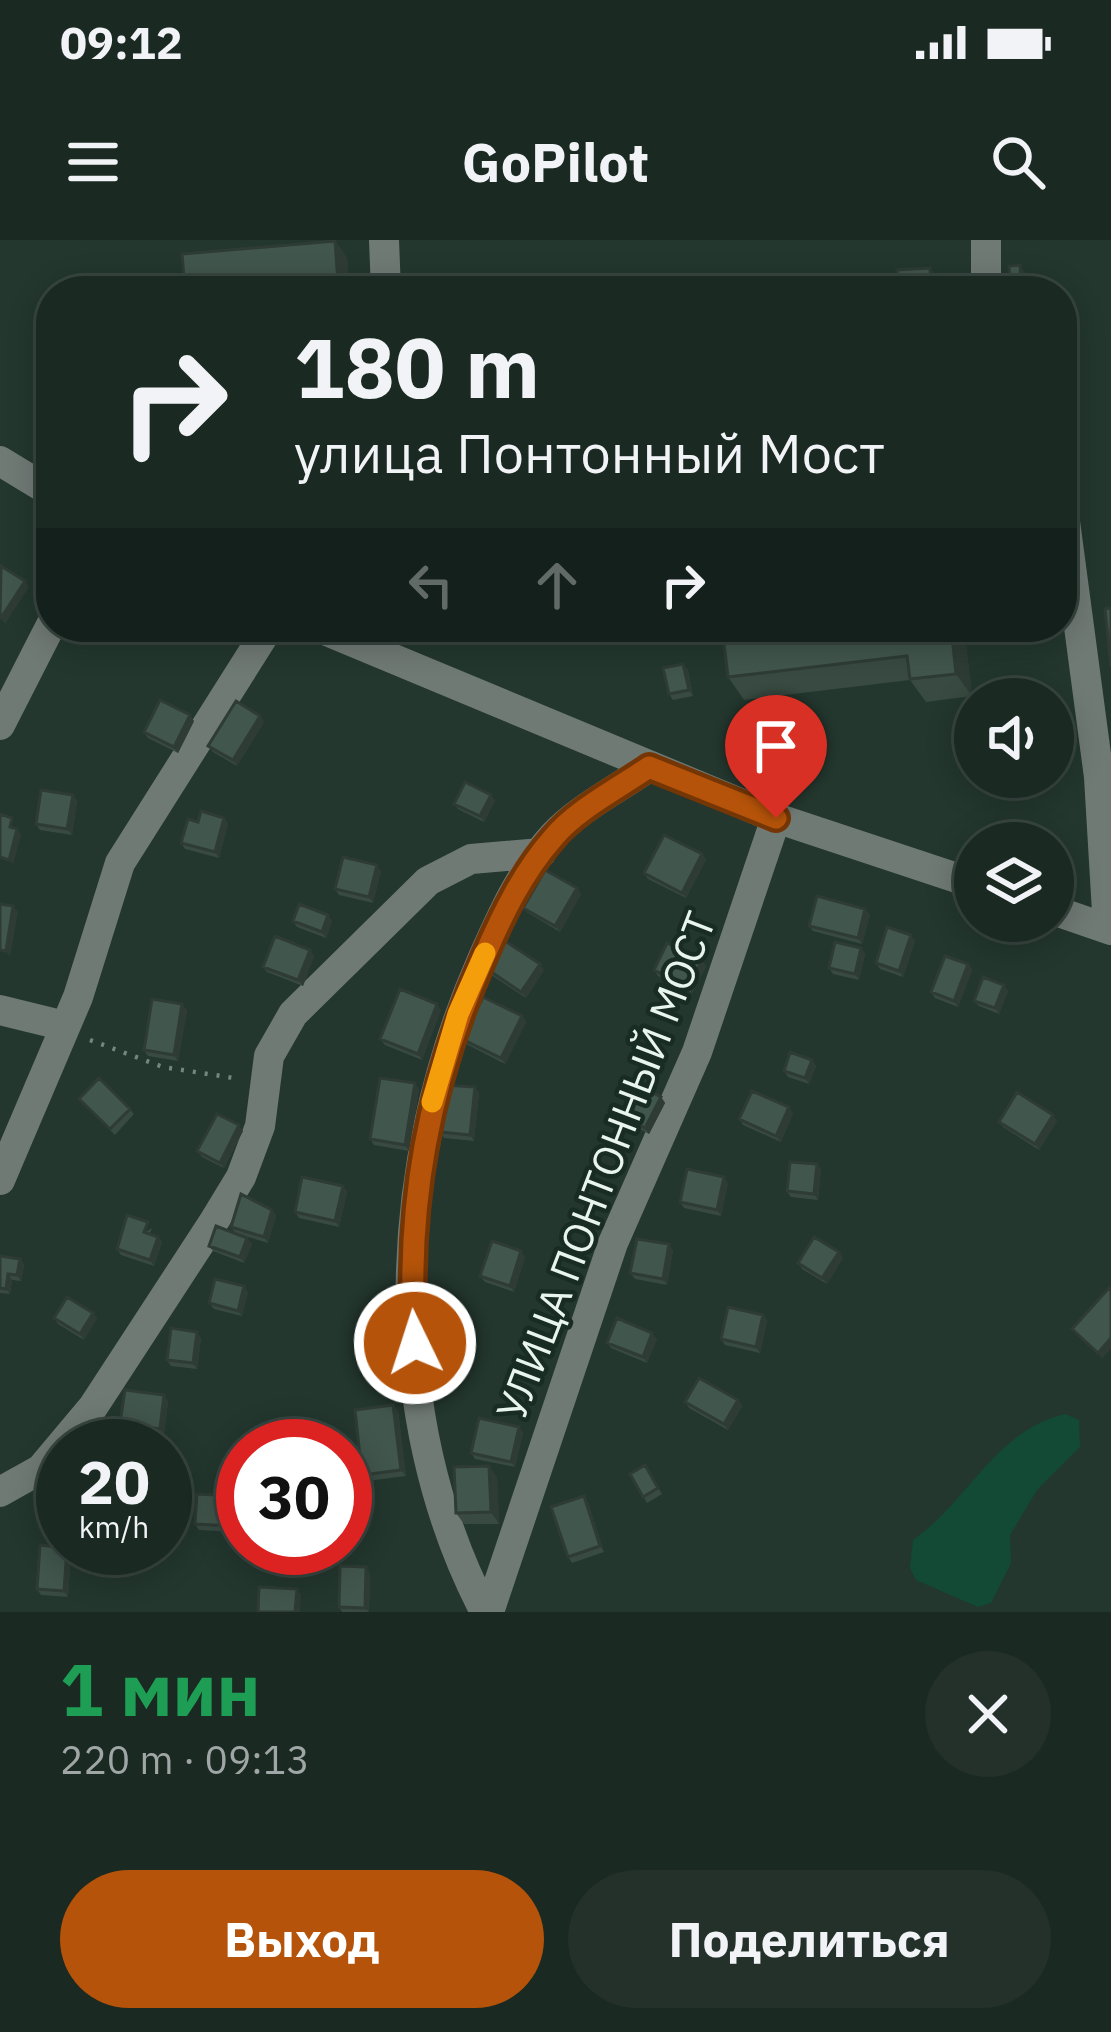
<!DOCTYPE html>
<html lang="ru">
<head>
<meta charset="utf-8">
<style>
	body { margin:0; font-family:"IBM Plex Sans",sans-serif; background:#23312a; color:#f1f3f6; height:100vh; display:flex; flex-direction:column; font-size:45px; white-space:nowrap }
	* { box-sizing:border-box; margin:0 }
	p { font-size:39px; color:#9fa6a5 }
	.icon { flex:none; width:66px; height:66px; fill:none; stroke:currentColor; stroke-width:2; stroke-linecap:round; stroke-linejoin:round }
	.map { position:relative; height:1372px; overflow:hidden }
	.drawer { display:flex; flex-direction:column; background:#1a2922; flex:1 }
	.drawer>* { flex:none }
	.top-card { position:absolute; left:36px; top:36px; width:1041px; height:366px; border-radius:48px; box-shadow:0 6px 30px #0003,0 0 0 3px #384540; background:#1a2922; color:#f1f3f6; overflow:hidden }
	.tools { position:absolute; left:954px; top:438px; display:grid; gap:24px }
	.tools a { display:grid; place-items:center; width:120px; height:120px; border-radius:50%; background:#1a2922; box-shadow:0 6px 30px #0003,0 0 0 3px #384540; font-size:60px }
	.speed { position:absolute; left:36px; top:1179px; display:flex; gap:24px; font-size:60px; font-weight:700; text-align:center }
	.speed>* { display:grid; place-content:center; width:156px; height:156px; border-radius:50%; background:#1a2922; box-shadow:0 6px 30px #0003,0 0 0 3px #384540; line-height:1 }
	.speed small { font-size:30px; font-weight:400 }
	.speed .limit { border:18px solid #d22; background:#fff; color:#111 }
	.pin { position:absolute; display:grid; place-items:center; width:102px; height:102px; color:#fff; margin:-123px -51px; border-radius:50% 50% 50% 0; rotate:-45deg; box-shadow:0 0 12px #0007 }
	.pin .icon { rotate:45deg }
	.me { position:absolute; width:132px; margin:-66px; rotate:356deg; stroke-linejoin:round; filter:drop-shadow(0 0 9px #0008) }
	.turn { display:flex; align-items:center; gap:42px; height:252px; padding:0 60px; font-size:54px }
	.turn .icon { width:156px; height:156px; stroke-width:2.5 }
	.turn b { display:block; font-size:84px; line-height:102px }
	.lanes { display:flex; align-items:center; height:114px; padding:0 60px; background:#0003; justify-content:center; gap:60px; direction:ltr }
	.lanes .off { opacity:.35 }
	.round { display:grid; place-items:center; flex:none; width:126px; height:126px; border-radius:63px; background:#23312a }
	.head { display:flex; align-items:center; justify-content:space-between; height:204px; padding:0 60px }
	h1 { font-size:72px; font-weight:800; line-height:90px; color:#1e9e55 }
	.action { display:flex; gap:24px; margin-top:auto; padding:24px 60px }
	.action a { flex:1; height:138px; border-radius:72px; background:#b45309; color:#fff; font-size:48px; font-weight:800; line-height:138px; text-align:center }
	.action a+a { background:#23312a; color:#f1f3f6 }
	.status { display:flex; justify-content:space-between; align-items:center; height:84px; padding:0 60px; background:#1a2922; direction:ltr }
	.status svg { height:33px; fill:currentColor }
	header { display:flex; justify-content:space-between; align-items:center; height:156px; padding:0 60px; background:#1a2922; font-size:54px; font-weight:800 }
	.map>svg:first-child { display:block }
	.green { fill:#124a35 }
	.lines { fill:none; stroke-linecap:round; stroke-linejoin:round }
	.path { stroke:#75867e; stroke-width:4.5; stroke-dasharray:3 9; stroke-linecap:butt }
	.minor { stroke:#707a75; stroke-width:30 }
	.wall { fill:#384a41 }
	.shaded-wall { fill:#2e3c35 }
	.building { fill:#41564c; stroke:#2e3c35; stroke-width:3 }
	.route-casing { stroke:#753606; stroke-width:30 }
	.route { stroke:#b45309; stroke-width:21 }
	.slow { stroke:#f59e0b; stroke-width:21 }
	.labels { text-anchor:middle; stroke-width:9; stroke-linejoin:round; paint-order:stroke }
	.street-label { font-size:42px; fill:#e8f4ee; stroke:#192c24 }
</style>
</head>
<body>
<div class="status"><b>09:12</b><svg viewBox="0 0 49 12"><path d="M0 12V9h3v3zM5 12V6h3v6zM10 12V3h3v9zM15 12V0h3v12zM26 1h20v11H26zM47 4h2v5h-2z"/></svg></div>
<header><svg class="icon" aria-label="menu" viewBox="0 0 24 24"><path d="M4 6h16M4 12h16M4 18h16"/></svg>GoPilot<svg class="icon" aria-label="search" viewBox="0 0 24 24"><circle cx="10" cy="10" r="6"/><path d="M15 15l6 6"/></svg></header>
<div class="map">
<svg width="1111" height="1372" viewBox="0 0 1111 1372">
	<rect width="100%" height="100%" fill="#23372e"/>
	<path class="green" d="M 1065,1174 L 1079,1180 L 1080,1207 L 1037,1250 L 1010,1295 L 1011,1323 L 991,1363 L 978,1367 L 916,1340 L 910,1328 L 913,1300 C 969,1261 994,1191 1065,1174 Z"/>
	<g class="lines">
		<path class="path" d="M 90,800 L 163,827 L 240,839"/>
		<path class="minor" d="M 384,0 L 386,51
			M 986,0 L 986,51
			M 0,221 L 51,252
			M 1062,259 L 1099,537 L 1108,689
			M 317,387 L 776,578 L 975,644
			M 0,485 L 51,385
			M 1053,670 L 1111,690
			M 0,770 L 65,786
			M 0,940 L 78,757 L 120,623 L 269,387
			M 0,1252 L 41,1229 L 93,1167 L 213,983 L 241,937 L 260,886 L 269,816 L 293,774 L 428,641 L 471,619 L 541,613
			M 485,1372 C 381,1173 392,925 481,722 C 500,679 521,631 553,596 C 578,569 619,548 649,527
			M 489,1372 L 613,1003 L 697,812 L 776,578"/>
	</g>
	<path class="wall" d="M 335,1 L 347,18 L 350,51 L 185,51 Z
		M 964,387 L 972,456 L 926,462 L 910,440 L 744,460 L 728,437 Z
		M 683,424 L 688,430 L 693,456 L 673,460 L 669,454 Z
		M 260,476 L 264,482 L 237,526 L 213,512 L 208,506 Z
		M 194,481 L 178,513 L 148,498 L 144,492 Z
		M 73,555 L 77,561 L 72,595 L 40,590 L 36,584 Z
		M 495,560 L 484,582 L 458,569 L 454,564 Z
		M 224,578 L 228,584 L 219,618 L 185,609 L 181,603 L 198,582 Z
		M 702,614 L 706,620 L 686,658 L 648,639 L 644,633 Z
		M 381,631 L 373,663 L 339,655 L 335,649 Z
		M 577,648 L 581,654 L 560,692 L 528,673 L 523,668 Z
		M 865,669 L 870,675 L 862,704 L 813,691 L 809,686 Z
		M 328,675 L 332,681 L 326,698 L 297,687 L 293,681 Z
		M 915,701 L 903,737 L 880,729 L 876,723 Z
		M 861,708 L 865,714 L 859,740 L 833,734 L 829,728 Z
		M 310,710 L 314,716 L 303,746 L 267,732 L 263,727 Z
		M 702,721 L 706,727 L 692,753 L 658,736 L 654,730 Z
		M 968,724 L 972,730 L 958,767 L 935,758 L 931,752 Z
		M 487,729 L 544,730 L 526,758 L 491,735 Z
		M 1004,745 L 1008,751 L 999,774 L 979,766 L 974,761 Z
		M 187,770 L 178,821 L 148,816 L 144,810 Z
		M 441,770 L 422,820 L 385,805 L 380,799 Z
		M 522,776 L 526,782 L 505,824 L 466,804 L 462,799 Z
		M 812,820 L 816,826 L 809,844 L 788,837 L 784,831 Z
		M 475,847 L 479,853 L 474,901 L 444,898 L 440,892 Z
		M 419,849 L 409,911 L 374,905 L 370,899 Z
		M 661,857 L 665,863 L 649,894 L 628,883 L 624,877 Z
		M 79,859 L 130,869 L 134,874 L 115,895 Z
		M 793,873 L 781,902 L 743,885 L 739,879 Z
		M 1057,881 L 1039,910 L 1003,887 L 999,882 Z
		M 243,891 L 224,928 L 202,917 L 197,911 Z
		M 817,924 L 821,930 L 818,960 L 791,957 L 787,951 Z
		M 728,943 L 721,976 L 684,968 L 680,962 Z
		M 343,946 L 347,952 L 339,987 L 299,978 L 295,972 Z
		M 272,970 L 276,976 L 268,1003 L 235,993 L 231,987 Z
		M 152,988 L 150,994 L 158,997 L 162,1002 L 154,1026 L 121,1015 L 117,1009 Z
		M 247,998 L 252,1004 L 244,1023 L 213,1011 L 209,1006 Z
		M 673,1010 L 667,1045 L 635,1039 L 630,1033 Z
		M 839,1012 L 843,1018 L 827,1044 L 802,1029 L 798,1023 Z
		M 0,1016 L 20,1019 L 24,1025 L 21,1041 L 12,1040 L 10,1054 L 0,1053 Z
		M 525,1017 L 514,1052 L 485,1042 L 480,1036 Z
		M 248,1052 L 242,1076 L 214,1069 L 209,1063 Z
		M 93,1073 L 97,1078 L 84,1100 L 58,1084 L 54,1078 Z
		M 763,1075 L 767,1081 L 760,1113 L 725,1105 L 721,1099 Z
		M 201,1098 L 197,1129 L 171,1126 L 167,1120 Z
		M 657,1099 L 647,1123 L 611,1108 L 607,1103 Z
		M 738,1160 L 742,1166 L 728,1190 L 689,1168 L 685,1162 Z
		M 168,1161 L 164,1194 L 124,1189 L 120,1183 Z
		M 393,1165 L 398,1171 L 406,1236 L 367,1241 L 362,1235 Z
		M 519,1187 L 523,1193 L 515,1227 L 475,1219 L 471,1213 Z
		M 645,1225 L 662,1254 L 647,1263 L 630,1234 Z
		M 489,1226 L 497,1238 L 499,1284 L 464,1284 L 456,1273 Z
		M 237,1262 L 235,1292 L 199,1290 L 195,1284 Z
		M 588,1262 L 604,1312 L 572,1323 L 568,1317 Z
		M 68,1308 L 71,1313 L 68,1357 L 41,1355 L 37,1349 Z
		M 370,1333 L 369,1372 L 342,1372 L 339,1367 Z"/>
	<path class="shaded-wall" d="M 335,1 L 347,18 L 350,51 L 345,51 L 338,42 Z
		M 1020,25 L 1028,37 L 1029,51 L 1022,51 Z
		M 930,28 L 938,39 L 939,51 L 931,51 Z
		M 25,341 L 29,347 L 5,384 L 1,378 Z
		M 951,387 L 964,387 L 972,456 L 956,434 Z
		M 683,424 L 688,430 L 693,456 L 689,450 Z
		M 190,475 L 194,481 L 178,513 L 174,507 Z
		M 260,476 L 264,482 L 237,526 L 233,520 Z
		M 73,555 L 77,561 L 72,595 L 67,589 Z
		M 491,555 L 495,560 L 484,582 L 480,576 Z
		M 224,578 L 228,584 L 219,618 L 215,612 Z
		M 17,589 L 21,595 L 13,625 L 9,620 Z
		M 702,614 L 706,620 L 686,658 L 682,653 Z
		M 377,625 L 381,631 L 373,663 L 369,657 Z
		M 577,648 L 581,654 L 560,692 L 555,686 Z
		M 13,666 L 18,672 L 10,717 L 6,711 Z
		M 865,669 L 870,675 L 862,704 L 858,698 Z
		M 328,675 L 332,681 L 326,698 L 322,692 Z
		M 911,695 L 915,701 L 903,737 L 899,731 Z
		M 861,708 L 865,714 L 859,740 L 855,734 Z
		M 310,710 L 314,716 L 303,746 L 298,740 Z
		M 702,721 L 706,727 L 692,753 L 688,747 Z
		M 540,724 L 544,730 L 526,758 L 521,752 Z
		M 968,724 L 972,730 L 958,767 L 954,761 Z
		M 1004,745 L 1008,751 L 999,774 L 995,768 Z
		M 182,764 L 187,770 L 178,821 L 174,815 Z
		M 437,764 L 441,770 L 422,820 L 418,814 Z
		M 522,776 L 526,782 L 505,824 L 501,818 Z
		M 812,820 L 816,826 L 809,844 L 805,838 Z
		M 415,843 L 419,849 L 409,911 L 405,905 Z
		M 475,847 L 479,853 L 474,901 L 470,895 Z
		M 661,857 L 665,863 L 649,894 L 645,888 Z
		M 789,867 L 793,873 L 781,902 L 776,896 Z
		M 1053,875 L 1057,881 L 1039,910 L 1035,904 Z
		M 239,885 L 243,891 L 224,928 L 220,923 Z
		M 817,924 L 821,930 L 818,960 L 814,954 Z
		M 724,937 L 728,943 L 721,976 L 717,970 Z
		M 343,946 L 347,952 L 339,987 L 335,981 Z
		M 272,970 L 276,976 L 268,1003 L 264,997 Z
		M 158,997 L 162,1002 L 154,1026 L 150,1020 Z
		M 247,998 L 252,1004 L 244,1023 L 240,1017 Z
		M 669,1004 L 673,1010 L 667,1045 L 663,1039 Z
		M 521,1011 L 525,1017 L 514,1052 L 510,1046 Z
		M 839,1012 L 843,1018 L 827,1044 L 822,1038 Z
		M 20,1019 L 24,1025 L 21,1041 L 17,1035 Z
		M 8,1034 L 12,1040 L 10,1054 L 6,1049 Z
		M 244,1046 L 248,1052 L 242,1076 L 238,1071 Z
		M 93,1073 L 97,1078 L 84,1100 L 80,1094 Z
		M 763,1075 L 767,1081 L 760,1113 L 756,1107 Z
		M 197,1092 L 201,1098 L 197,1129 L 193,1123 Z
		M 652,1093 L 657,1099 L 647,1123 L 643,1117 Z
		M 1111,1098 L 1111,1109 L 1102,1119 L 1098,1113 Z
		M 164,1155 L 168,1161 L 164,1194 L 160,1189 Z
		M 738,1160 L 742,1166 L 728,1190 L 724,1184 Z
		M 393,1165 L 398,1171 L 406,1236 L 401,1230 Z
		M 519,1187 L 523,1193 L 515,1227 L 511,1222 Z
		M 489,1226 L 497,1238 L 499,1284 L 491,1272 Z
		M 233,1256 L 237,1262 L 235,1292 L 231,1286 Z
		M 584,1256 L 588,1262 L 604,1312 L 600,1306 Z
		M 68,1308 L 71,1313 L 68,1357 L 64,1351 Z
		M 366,1327 L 370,1333 L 369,1372 L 365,1368 Z
		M 297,1349 L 301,1355 L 300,1372 L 295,1372 Z"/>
	<path class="building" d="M 335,1 L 338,42 L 236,51 L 185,51 L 182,14 Z
		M 1020,25 L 1022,51 L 999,51 L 1010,49 L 1009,26 Z
		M 930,28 L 931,51 L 899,51 L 897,30 Z
		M 1,326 L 25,341 L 1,378 L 0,378 Z
		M 1111,368 L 1111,427 L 1105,369 Z
		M 722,387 L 951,387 L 956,434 L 910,439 L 907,416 L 728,437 Z
		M 683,424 L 689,450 L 669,454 L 663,428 Z
		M 160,460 L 190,475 L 174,507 L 144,492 Z
		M 236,461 L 260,476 L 233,520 L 208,506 Z
		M 465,542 L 491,555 L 480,576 L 454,564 Z
		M 41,550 L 73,555 L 67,589 L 36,584 Z
		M 201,571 L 224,578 L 215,612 L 181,603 L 188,579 L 198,582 Z
		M 0,574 L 12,578 L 10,587 L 17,589 L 9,620 L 0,617 Z
		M 664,595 L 702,614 L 682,653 L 644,633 Z
		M 343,617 L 377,625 L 369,657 L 335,649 Z
		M 545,630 L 577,648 L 555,686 L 523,668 Z
		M 817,656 L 865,669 L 858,698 L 809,686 Z
		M 0,664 L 13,666 L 6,711 L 0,710 Z
		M 299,664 L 328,675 L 322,692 L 293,681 Z
		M 887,687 L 911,695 L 899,731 L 876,723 Z
		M 275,696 L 310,710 L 298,740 L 263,727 Z
		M 505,701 L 540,724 L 521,752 L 487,729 Z
		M 835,702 L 861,708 L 855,734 L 829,728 Z
		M 667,703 L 702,721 L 688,747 L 654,730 Z
		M 945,716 L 968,724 L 954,761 L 931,752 Z
		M 983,737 L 1004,745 L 995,768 L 974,761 Z
		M 400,749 L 437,764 L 418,814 L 380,799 Z
		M 483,757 L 522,776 L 501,818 L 462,799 Z
		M 152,759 L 182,764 L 174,815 L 144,810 Z
		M 790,812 L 812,820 L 805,838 L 784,831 Z
		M 99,838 L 130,869 L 110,889 L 79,859 Z
		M 380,838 L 415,843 L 405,905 L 370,899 Z
		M 445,845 L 475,847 L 470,895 L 440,892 Z
		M 640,846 L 661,857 L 645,888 L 624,877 Z
		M 752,851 L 789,867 L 776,896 L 739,879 Z
		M 1017,852 L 1053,875 L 1035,904 L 999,882 Z
		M 217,874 L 239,885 L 220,923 L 197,911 Z
		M 790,922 L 817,924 L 814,954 L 787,951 Z
		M 687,929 L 724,937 L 717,970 L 680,962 Z
		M 302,937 L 343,946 L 335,981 L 295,972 Z
		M 241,954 L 272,970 L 264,997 L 231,987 Z
		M 127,975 L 148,982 L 144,992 L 158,997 L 150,1020 L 117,1009 Z
		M 216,986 L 247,998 L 240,1017 L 209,1006 Z
		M 814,997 L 839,1012 L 822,1038 L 798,1023 Z
		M 637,999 L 669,1004 L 663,1039 L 630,1033 Z
		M 492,1001 L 521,1011 L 510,1046 L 480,1036 Z
		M 0,1016 L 20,1019 L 17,1035 L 8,1034 L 6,1049 L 0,1048 Z
		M 215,1039 L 244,1046 L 238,1071 L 209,1063 Z
		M 1109,1048 L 1111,1050 L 1111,1098 L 1098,1113 L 1072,1089 Z
		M 67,1057 L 93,1073 L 80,1094 L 54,1078 Z
		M 728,1067 L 763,1075 L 756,1107 L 721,1099 Z
		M 617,1078 L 652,1093 L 643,1117 L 607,1103 Z
		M 171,1088 L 197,1092 L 193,1123 L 167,1120 Z
		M 699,1138 L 738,1160 L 724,1184 L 685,1162 Z
		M 125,1150 L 164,1155 L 160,1189 L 120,1183 Z
		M 393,1165 L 401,1230 L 362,1235 L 355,1170 Z
		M 479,1178 L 519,1187 L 511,1222 L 471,1213 Z
		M 645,1225 L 658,1248 L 643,1257 L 630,1234 Z
		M 489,1226 L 491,1272 L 456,1273 L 454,1227 Z
		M 197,1254 L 233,1256 L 231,1286 L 195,1284 Z
		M 584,1256 L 600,1306 L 568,1317 L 551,1267 Z
		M 40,1305 L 67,1308 L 64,1351 L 37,1349 Z
		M 340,1326 L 366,1327 L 365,1368 L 339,1367 Z
		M 259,1347 L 297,1349 L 295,1372 L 258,1372 Z"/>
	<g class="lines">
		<g class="route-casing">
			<path id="route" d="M 415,1103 C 405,966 429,842 484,717 C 502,675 523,632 553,598 C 576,570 619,548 649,527 L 776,578"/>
		</g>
		<use href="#route" class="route"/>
		<path class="slow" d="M 432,862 L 458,774 L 485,713"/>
	</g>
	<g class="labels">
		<g class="street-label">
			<text transform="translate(606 926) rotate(-69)" y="15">УЛИЦА ПОНТОННЫЙ МОСТ</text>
		</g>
	</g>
</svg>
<div class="tools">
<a><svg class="icon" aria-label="sound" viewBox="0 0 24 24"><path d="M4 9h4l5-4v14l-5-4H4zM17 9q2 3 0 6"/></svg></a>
<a><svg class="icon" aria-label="layers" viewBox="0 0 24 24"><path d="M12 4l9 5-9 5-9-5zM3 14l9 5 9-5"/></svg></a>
</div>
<div class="speed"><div>20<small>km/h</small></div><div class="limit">30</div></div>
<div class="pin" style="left:776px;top:578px;background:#d93025"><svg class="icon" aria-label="arrive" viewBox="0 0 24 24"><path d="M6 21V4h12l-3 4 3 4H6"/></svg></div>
<svg class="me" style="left:415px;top:1103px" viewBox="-20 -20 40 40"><circle r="17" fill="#b45309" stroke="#fff" stroke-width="3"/><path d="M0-11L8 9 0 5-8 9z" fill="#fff"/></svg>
<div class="top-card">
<div class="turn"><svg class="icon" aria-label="right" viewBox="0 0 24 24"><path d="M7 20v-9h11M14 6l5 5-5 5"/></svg><div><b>180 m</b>улица Понтонный Мост</div></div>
<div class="lanes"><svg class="icon off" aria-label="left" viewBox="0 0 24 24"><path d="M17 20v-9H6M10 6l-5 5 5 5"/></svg><svg class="icon off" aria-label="ahead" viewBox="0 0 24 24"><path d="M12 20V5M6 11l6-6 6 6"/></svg><svg class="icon" aria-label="right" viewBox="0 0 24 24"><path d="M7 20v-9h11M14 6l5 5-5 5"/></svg></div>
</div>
</div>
<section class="drawer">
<div class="head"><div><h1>1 мин</h1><p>220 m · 09:13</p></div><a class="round"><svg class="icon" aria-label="close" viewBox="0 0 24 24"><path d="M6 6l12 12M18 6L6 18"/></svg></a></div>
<div class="action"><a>Выход</a><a>Поделиться</a></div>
</section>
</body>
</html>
